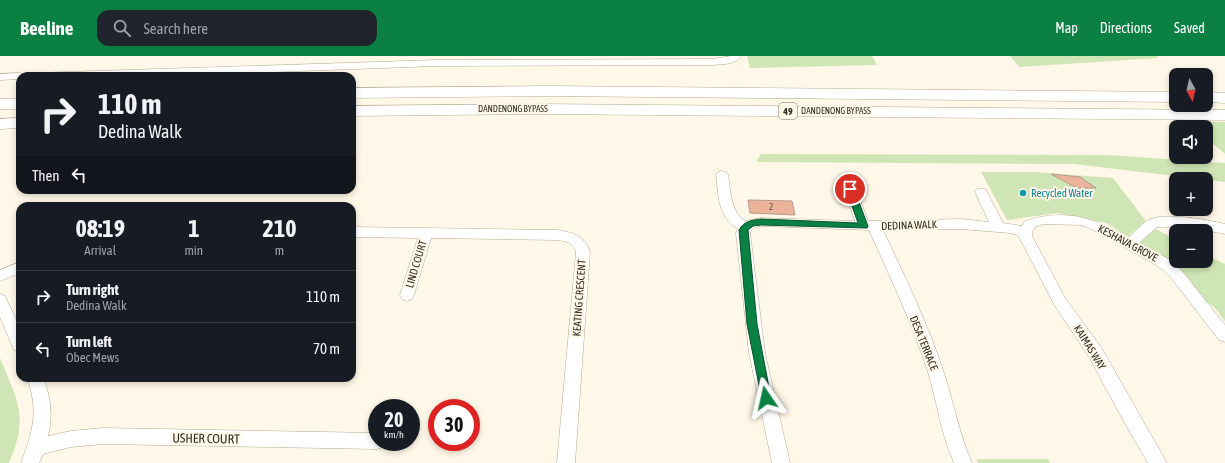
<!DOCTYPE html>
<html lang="en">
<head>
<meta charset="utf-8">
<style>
	body { margin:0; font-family:"Asap Condensed",sans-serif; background:#20242c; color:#f1f3f6; height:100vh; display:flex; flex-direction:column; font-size:15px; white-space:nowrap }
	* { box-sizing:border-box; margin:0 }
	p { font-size:13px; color:#9ea1a6 }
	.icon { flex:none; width:22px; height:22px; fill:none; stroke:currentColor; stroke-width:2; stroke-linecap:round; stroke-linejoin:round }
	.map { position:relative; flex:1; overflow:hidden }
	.side { position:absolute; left:16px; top:146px; width:340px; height:180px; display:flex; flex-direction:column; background:#171b24; border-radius:12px; box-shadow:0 2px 6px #0003 }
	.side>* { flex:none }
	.hud { position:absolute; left:16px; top:16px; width:340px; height:122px; border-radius:12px; box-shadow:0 2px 6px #0003; background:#171b24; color:#f1f3f6; overflow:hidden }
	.needle { width:26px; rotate:172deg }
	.controls { position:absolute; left:1169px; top:12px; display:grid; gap:8px }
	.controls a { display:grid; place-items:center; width:44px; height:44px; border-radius:8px; background:#171b24; box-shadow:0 2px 6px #0003; font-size:20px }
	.speed { position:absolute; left:368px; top:343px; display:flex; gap:8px; font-size:20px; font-weight:700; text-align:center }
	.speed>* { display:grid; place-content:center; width:52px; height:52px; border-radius:50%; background:#171b24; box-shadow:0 2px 6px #0003; line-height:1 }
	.speed small { font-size:10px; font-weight:400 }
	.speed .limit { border:6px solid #d22; background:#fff; color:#111 }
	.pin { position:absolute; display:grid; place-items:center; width:34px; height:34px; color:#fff; margin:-17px; border:2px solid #fff; border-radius:50%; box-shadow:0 1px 4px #0007 }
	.me { position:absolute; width:44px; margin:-22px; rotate:349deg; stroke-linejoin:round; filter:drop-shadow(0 0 3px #0008) }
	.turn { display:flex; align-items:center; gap:14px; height:84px; padding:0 16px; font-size:18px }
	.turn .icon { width:52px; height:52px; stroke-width:2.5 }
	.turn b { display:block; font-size:28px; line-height:34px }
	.then { display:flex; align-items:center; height:38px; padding:0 16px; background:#0003; gap:8px; font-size:15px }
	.eta { display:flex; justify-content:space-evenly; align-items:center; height:68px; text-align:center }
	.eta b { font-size:24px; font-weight:700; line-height:28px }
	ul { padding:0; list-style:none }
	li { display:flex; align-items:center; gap:12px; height:52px; padding:0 16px; border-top:1px solid #363941 }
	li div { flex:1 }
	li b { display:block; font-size:15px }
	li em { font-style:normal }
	header { display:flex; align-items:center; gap:24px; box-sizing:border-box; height:56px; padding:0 20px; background:#0b8043; color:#fff }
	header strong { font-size:19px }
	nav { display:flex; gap:22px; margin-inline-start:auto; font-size:14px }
	.search { width:280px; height:36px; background:#20242c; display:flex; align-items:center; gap:10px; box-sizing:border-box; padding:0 14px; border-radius:12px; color:#9ea1a6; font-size:15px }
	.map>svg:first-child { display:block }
	.green { fill:#d0e5b5 }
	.building { fill:#ebb399; stroke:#b5998d }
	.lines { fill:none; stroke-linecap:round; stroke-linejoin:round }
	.street-casing { stroke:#b5a990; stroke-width:1 }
	.highway-casing { stroke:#b5a990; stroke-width:1 }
	.street { fill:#fff; fill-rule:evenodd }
	.highway { fill:#fff; fill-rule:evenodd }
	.route { fill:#0b8043; stroke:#07532c }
	.culture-dot { fill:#0f9aa8; stroke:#fff7e7; stroke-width:1.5 }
	.labels { text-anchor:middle; stroke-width:4; stroke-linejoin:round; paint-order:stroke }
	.far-street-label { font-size:9px; fill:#322d23; stroke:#fff7e7 }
	.number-label { font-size:9px; fill:#604e40 }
	.shield { fill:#fff7e7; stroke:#706a5e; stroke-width:1 }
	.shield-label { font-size:10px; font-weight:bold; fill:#322d23 }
	.culture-label { font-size:11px; fill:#0d838f; stroke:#fff7e7; text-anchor:start }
	.street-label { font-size:11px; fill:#322d23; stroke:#fff7e7 }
	.near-street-label { font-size:13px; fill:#322d23; stroke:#fff7e7 }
</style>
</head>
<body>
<header>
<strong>Beeline</strong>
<div class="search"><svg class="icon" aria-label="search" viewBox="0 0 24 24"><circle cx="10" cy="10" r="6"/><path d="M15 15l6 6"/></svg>Search here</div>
<nav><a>Map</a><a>Directions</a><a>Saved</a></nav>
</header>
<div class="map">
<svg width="1225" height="407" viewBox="0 0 1225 407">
	<rect width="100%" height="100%" fill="#fff7e7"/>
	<path class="green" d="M 747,0 L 872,0 L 877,9 L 750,12 Z
		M 1010,0 L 1156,0 L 1158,2 L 1019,11 Z
		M 1185,65 L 1225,66 L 1225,98 L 1206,82 L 1206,71 L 1192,71 Z
		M 761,98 L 1108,99 L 1225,107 L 1225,126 L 1074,108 L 756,106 Z
		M 981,116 L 1034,116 L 1113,122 L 1146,165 L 1128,180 L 1106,167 L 1058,157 L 1007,164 Z
		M 1154,172 L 1176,184 L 1176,205 L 1206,205 L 1206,199 L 1225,208 L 1225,265 L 1213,250 L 1202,244 L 1141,188 L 1140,186 Z
		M 0,302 C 18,346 29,360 9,407 L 0,407 Z
		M 976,403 L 1048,403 L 1050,407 L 978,407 Z"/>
	<path class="building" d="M 1051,118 L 1080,121 L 1096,132 L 1077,132 Z
		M 748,144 L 792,145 L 795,159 L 750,157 Z"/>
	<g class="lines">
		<g class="street-casing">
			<path id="street" d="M 731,0 L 741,0 C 736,9 722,8 713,9 L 437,10 L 163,20 L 30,20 L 35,17 L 437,4 L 713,3 Z
				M 20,17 L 25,20 L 20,20 L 20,23 L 0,24 L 0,18 Z
				M 722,115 L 726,116 L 728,119 C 731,135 730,155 745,165 L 761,162 L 855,165 L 844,133 L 846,130 L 854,130 L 856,133 L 868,165 L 961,163 L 989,166 L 975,136 L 977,133 L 985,133 L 987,136 L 1003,167 L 1022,170 L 1025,165 C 1067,152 1092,162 1129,181 C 1135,176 1141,169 1147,165 C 1162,155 1208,164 1225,168 L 1225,178 L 1189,171 L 1157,171 L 1139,187 L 1172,205 L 1182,215 L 1225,269 L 1225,286 L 1219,284 L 1172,223 L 1162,213 L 1149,205 L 1091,173 L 1081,169 L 1043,168 L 1035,171 L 1032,176 L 1032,180 L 1065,242 L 1101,291 L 1167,407 L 1148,407 L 1123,364 L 1089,301 L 1055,250 L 1018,179 L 1011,177 L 961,173 L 883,174 C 905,221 928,268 944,317 C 954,347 959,378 972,407 L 954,407 C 941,378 937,346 928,316 C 912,267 890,221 869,174 L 761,170 C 755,171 752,171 750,177 L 765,297 L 790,407 L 772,407 L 749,297 L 736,177 L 738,173 C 717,159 719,141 716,119 L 718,116 Z
				M 352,171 L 557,174 C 572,176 585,180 590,196 L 575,407 L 557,407 L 576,196 C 574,187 566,185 557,184 L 431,182 L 414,239 L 412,243 L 407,245 L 402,243 L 400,239 L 418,182 L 352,181 Z
				M 20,206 L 20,217 L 0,225 L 0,214 Z
				M 0,238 L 5,240 L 20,272 L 20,295 L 14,294 L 0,261 Z
				M 27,322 L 43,322 C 51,341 53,360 48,380 L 71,375 L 103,372 L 377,377 L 377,386 L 385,386 L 383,391 L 377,393 L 103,388 L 71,391 L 43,398 L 39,407 L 21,407 C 33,376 39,354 27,322 Z"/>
		</g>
		<g class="highway-casing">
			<path id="highway" d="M 548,30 L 1176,36 L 1176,46 L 548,40 L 352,42 L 352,32 Z
				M 1206,36 L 1225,37 L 1225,47 L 1206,46 Z
				M 0,43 L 20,43 L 20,53 L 0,53 Z
				M 536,48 L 1225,54 L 1225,64 L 536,58 L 352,60 L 352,50 Z
				M 20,62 L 20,72 L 0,73 L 0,63 Z"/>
		</g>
		<use href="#street" class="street"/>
		<use href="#highway" class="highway"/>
	</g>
	<path class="route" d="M 850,130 L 854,133 L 868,170 L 867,172 L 761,169 L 753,170 L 748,174 L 757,268 L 771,342 L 769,345 L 766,347 L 762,345 L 747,268 L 739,174 C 744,165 752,164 761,163 L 858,167 L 846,133 Z"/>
	<circle class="culture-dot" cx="1023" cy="137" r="4"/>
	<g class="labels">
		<g class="far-street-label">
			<text x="513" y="56">DANDENONG BYPASS</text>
			<text x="836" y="58">DANDENONG BYPASS</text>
		</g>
		<g class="number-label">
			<text x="771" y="154">2</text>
		</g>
		<rect class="shield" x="779" y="47" width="18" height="16" rx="3"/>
		<g class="shield-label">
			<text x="788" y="59">49</text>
		</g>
		<g class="culture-label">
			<text x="1031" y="141">Recycled Water</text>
		</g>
		<g class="street-label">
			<text transform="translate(909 169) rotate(-2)" y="4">DEDINA WALK</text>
			<text transform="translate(1128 187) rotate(28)" y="4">KESHAVA GROVE</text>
			<text transform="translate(416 208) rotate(-73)" y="4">LIND COURT</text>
			<text transform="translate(579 242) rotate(-86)" y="4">KEATING CRESCENT</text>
			<text transform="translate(924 287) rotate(68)" y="4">DESA TERRACE</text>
			<text transform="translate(1090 291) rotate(58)" y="4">KAIMAS WAY</text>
		</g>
		<g class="near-street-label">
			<text transform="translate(206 382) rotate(1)" y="5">USHER COURT</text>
		</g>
	</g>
</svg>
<div class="controls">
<a><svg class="needle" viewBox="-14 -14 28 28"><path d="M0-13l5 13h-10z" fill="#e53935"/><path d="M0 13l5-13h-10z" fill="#9ea1a6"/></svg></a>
<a><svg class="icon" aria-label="sound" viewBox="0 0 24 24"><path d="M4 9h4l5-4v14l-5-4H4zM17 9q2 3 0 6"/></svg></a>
<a>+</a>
<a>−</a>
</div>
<div class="speed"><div>20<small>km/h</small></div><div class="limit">30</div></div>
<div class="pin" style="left:850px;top:133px;background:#d93025"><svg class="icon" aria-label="arrive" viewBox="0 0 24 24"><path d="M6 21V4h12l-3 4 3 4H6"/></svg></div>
<svg class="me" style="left:766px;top:342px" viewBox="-20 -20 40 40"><path d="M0-17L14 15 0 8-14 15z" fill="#0b8043" stroke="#fff" stroke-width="4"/></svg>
<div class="hud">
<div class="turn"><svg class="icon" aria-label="right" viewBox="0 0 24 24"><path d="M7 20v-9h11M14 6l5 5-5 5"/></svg><div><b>110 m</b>Dedina Walk</div></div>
<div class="then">Then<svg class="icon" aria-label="left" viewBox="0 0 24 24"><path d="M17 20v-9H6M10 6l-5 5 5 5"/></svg></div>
</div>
<section class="side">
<div class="eta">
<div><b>08:19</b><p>Arrival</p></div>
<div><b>1</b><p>min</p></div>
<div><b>210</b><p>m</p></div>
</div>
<ul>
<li><svg class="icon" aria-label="right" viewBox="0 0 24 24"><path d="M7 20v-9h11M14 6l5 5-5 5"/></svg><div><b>Turn right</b><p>Dedina Walk</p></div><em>110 m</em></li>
<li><svg class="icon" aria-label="left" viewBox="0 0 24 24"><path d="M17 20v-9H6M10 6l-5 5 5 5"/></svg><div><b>Turn left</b><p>Obec Mews</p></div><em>70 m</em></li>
</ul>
</section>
</div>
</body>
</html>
